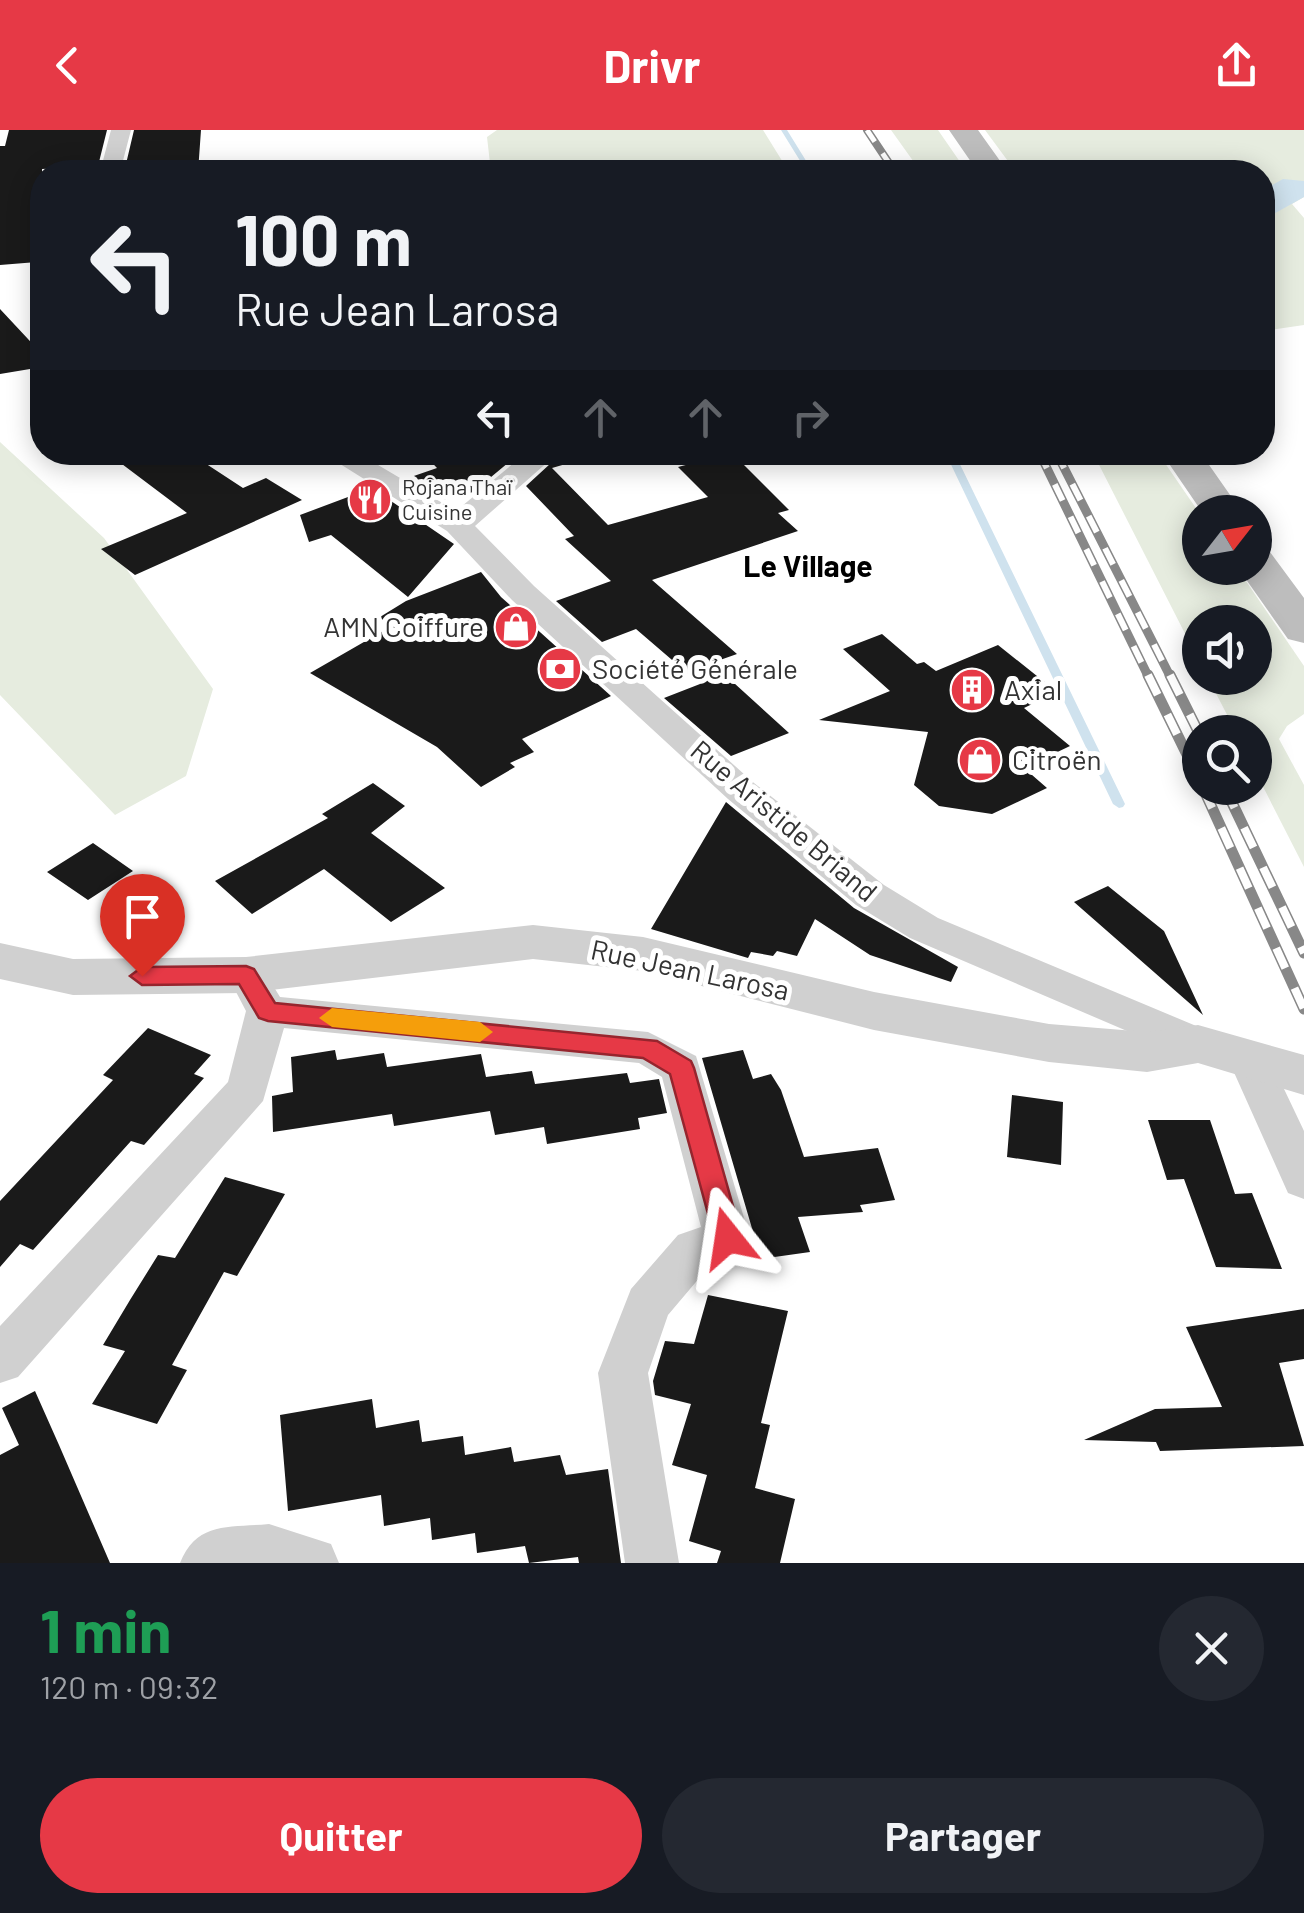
<!DOCTYPE html>
<html lang="fr">
<head>
<meta charset="utf-8">
<style>
	body { margin:0; font-family:Barlow,sans-serif; background:#242831; color:#f1f3f6; height:100vh; display:flex; flex-direction:column; font-size:38px; white-space:nowrap }
	* { box-sizing:border-box; margin:0 }
	p { font-size:32px; color:#9ea1a6 }
	.icon { flex:none; width:55px; height:55px; fill:none; stroke:currentColor; stroke-width:2; stroke-linecap:round; stroke-linejoin:round }
	.map { position:relative; height:1433px; overflow:hidden }
	.panel { display:flex; flex-direction:column; background:#171b24; flex:1 }
	.panel>* { flex:none }
	.banner { position:absolute; left:30px; top:30px; width:1245px; height:305px; border-radius:40px; box-shadow:0 5px 25px #0003; background:#171b24; color:#f1f3f6; overflow:hidden }
	.needle { width:65px; rotate:59deg }
	.fabs { position:absolute; left:1182px; top:365px; display:grid; gap:20px }
	.fabs a { display:grid; place-items:center; width:90px; height:90px; border-radius:50%; background:#171b24; box-shadow:0 5px 25px #0003; font-size:50px }
	.pin { position:absolute; display:grid; place-items:center; width:85px; height:85px; color:#fff; margin:-102px -42px; border-radius:50% 50% 50% 0; rotate:-45deg; box-shadow:0 0 10px #0007 }
	.pin .icon { rotate:45deg }
	.me { position:absolute; width:110px; margin:-55px; rotate:345deg; stroke-linejoin:round; filter:drop-shadow(0 0 8px #0008) }
	.turn { display:flex; align-items:center; gap:35px; height:210px; padding:0 40px; font-size:45px }
	.turn .icon { width:130px; height:130px; stroke-width:2.5 }
	.turn b { display:block; font-size:70px; line-height:85px }
	.lanes { display:flex; align-items:center; height:95px; padding:0 40px; background:#0003; justify-content:center; gap:50px; direction:ltr }
	.lanes .off { opacity:.35 }
	.round { display:grid; place-items:center; flex:none; width:105px; height:105px; border-radius:52px; background:#242831 }
	.summary { display:flex; align-items:center; justify-content:space-between; height:170px; padding:0 40px }
	h1 { font-size:60px; font-weight:700; line-height:75px; color:#1e9e55 }
	.button { display:flex; gap:20px; margin-top:auto; padding:20px 40px }
	.button a { flex:1; height:115px; border-radius:60px; background:#e63946; color:#fff; font-size:40px; font-weight:700; line-height:115px; text-align:center }
	.button a+a { background:#242831; color:#f1f3f6 }
	header { display:flex; justify-content:space-between; align-items:center; height:130px; padding:0 40px; background:#e63946; color:#fff; font-size:45px; font-weight:700 }
	.map>svg:first-child { display:block }
	.green { fill:#e6ecdf }
	.water { fill:#cfe2ee }
	.lines { fill:none; stroke-linecap:round; stroke-linejoin:round }
	.stream { fill:#cfe2ee; fill-rule:evenodd }
	.building { fill:#1a1a1a }
	.minor { fill:#d0d0d0; fill-rule:evenodd }
	.tertiary { fill:#d0d0d0; fill-rule:evenodd }
	.secondary { fill:#bdbdbd; fill-rule:evenodd }
	.rail-far2-casing { stroke:#888; stroke-width:8 }
	.rail-far1-casing { stroke:#888; stroke-width:9 }
	.rail-casing { stroke:#888; stroke-width:11 }
	.rail-far2 { stroke:#fff; stroke-width:5; stroke-dasharray:14; stroke-linecap:butt }
	.rail-far1 { stroke:#fff; stroke-width:6; stroke-dasharray:18; stroke-linecap:butt }
	.rail { stroke:#fff; stroke-width:8; stroke-dasharray:22; stroke-linecap:butt }
	.route { fill:#e63946; stroke:#96252e; stroke-width:2.5 }
	.slow { fill:#f59e0b }
	.labels { text-anchor:middle; stroke-width:10; stroke-linejoin:round; paint-order:stroke }
	.far-poi-label { font-size:22px; fill:#333; stroke:#fff; text-anchor:start }
	.poi-label { font-size:28px; fill:#333; stroke:#fff; text-anchor:start }
	.street-label { font-size:28px; fill:#333; stroke:#fff }
	.neighbourhood-label { font-size:30px; font-weight:bold; fill:#000; stroke:#fff }
</style>
</head>
<body>
<header><svg class="icon" aria-label="back" viewBox="0 0 24 24"><path d="M15 5l-7 7 7 7"/></svg>Drivr<svg class="icon" aria-label="share" viewBox="0 0 24 24"><path d="M12 15V3M7 8l5-5 5 5M5 13v7h14v-7"/></svg></header>
<div class="map">
<svg width="1304" height="1433" viewBox="0 0 1304 1433">
	<rect width="100%" height="100%" fill="#fff"/>
	<path class="green" d="M 497,0 L 763,0 L 789,42 L 491,42 L 487,7 Z
		M 891,0 L 938,0 L 967,42 L 921,42 Z
		M 985,0 L 1304,0 L 1304,67 L 1292,74 L 1304,88 L 1304,195 L 1263,201 L 1262,42 L 1016,42 Z
		M 0,312 L 104,408 L 213,559 L 186,646 L 115,685 L 0,565 Z
		M 1093,323 L 1158,323 L 1200,384 L 1200,438 L 1237,438 L 1304,536 L 1304,584 L 1287,596 L 1279,609 L 1304,655 L 1304,737 L 1255,641 L 1255,602 L 1236,602 L 1208,548 L 1255,548 L 1255,492 L 1200,492 L 1200,533 Z"/>
	<path class="water" d="M 1283,49 L 1304,51 L 1304,67 L 1263,90 L 1263,60 Z"/>
	<g class="lines">
		<path class="stream" d="M 781,0 L 787,0 L 813,42 L 807,42 Z
			M 945,322 L 954,322 L 1125,674 L 1123,677 L 1119,678 L 1113,674 Z"/>
	</g>
	<path class="building" d="M 9,0 L 107,0 L 98,36 L 42,39 L 42,112 L 37,132 L 0,135 L 0,16 L 5,16 Z
		M 134,0 L 201,0 L 198,42 L 133,42 L 135,33 L 126,34 Z
		M 0,179 L 42,224 L 42,237 L 0,244 Z
		M 106,322 L 188,322 L 243,358 L 266,348 L 302,370 L 135,445 L 101,419 L 187,383 Z
		M 422,322 L 521,322 L 473,362 L 445,370 L 408,348 L 437,338 Z
		M 563,322 L 574,322 L 576,331 L 552,338 L 608,395 L 708,367 L 678,337 L 732,323 L 789,380 L 778,383 L 798,401 L 652,450 L 737,524 L 720,530 L 742,550 L 734,553 L 789,603 L 731,626 L 664,568 L 700,554 L 636,499 L 602,512 L 556,471 L 611,451 L 565,409 L 574,406 L 526,356 Z
		M 372,358 L 454,414 L 408,467 L 331,405 L 309,412 L 300,385 Z
		M 481,442 L 501,467 L 611,566 L 522,609 L 534,622 L 510,633 L 515,637 L 481,657 L 437,617 L 310,543 L 390,497 L 380,487 L 406,471 Z
		M 882,504 L 917,534 L 924,532 L 936,541 L 998,515 L 1057,562 L 1024,578 L 1070,616 L 1024,638 L 1047,658 L 992,684 L 939,676 L 914,655 L 928,602 L 819,590 L 890,561 L 843,519 Z
		M 373,653 L 405,676 L 371,703 L 445,758 L 391,792 L 324,739 L 252,784 L 215,751 L 328,688 L 322,684 Z
		M 726,672 L 854,778 L 958,837 L 951,852 L 870,825 L 815,789 L 797,826 L 777,821 L 773,826 L 751,822 L 748,828 L 651,799 Z
		M 93,713 L 133,741 L 88,770 L 47,742 Z
		M 1108,756 L 1164,801 L 1203,885 L 1074,772 Z
		M 148,898 L 211,925 L 194,944 L 204,948 L 144,1015 L 131,1011 L 33,1120 L 20,1114 L 0,1137 L 0,1071 L 113,950 L 103,945 Z
		M 335,920 L 337,930 L 384,923 L 387,937 L 481,924 L 486,947 L 532,941 L 535,954 L 627,943 L 630,953 L 659,949 L 667,983 L 638,988 L 640,999 L 547,1014 L 544,997 L 495,1005 L 490,981 L 394,996 L 392,984 L 273,1002 L 272,966 L 293,962 L 291,927 Z
		M 743,920 L 753,949 L 771,944 L 781,960 L 804,1027 L 878,1018 L 895,1070 L 860,1075 L 863,1082 L 798,1087 L 810,1122 L 761,1129 L 702,928 Z
		M 1012,965 L 1063,972 L 1061,1035 L 1007,1027 Z
		M 1148,990 L 1210,990 L 1235,1064 L 1252,1063 L 1282,1139 L 1216,1137 L 1184,1049 L 1167,1050 Z
		M 225,1047 L 285,1064 L 237,1146 L 224,1142 L 172,1235 L 187,1240 L 157,1294 L 92,1274 L 125,1221 L 103,1215 L 130,1170 L 158,1125 L 175,1128 Z
		M 708,1165 L 788,1181 L 761,1293 L 770,1295 L 755,1358 L 795,1369 L 780,1433 L 717,1433 L 721,1421 L 689,1411 L 707,1345 L 672,1335 L 691,1274 L 655,1265 L 653,1251 L 665,1211 L 694,1214 Z
		M 1304,1179 L 1304,1229 L 1279,1233 L 1304,1316 L 1160,1321 L 1156,1312 L 1084,1310 L 1155,1279 L 1222,1277 L 1186,1197 Z
		M 35,1261 L 59,1315 L 110,1433 L 0,1433 L 0,1325 L 19,1315 L 2,1278 Z
		M 372,1269 L 376,1298 L 419,1290 L 422,1312 L 463,1306 L 465,1325 L 511,1317 L 514,1332 L 560,1325 L 566,1345 L 608,1339 L 621,1433 L 579,1433 L 578,1427 L 529,1433 L 525,1416 L 477,1423 L 475,1403 L 432,1410 L 430,1388 L 384,1396 L 381,1365 L 288,1381 L 280,1285 Z"/>
	<g class="lines">
		<path class="minor" d="M 111,0 L 131,0 L 120,42 L 100,42 Z
			M 321,322 L 356,322 L 456,381 L 527,322 L 559,322 L 475,396 L 534,456 L 754,653 L 884,755 L 938,788 L 1213,903 L 1219,914 L 1213,925 L 1198,930 L 1183,925 L 910,808 L 856,775 L 728,669 L 512,470 L 447,401 Z
			M 255,845 L 269,849 L 280,867 L 648,902 L 696,926 L 750,1108 L 744,1122 L 712,1133 L 668,1185 L 648,1243 L 679,1433 L 625,1433 L 598,1243 L 631,1159 L 678,1105 L 701,1097 L 662,947 L 639,933 L 284,898 L 263,971 L 18,1247 L 0,1253 L 0,1196 L 228,952 L 246,881 L 235,860 L 241,849 Z
			M 1249,913 L 1264,917 L 1304,1001 L 1304,1069 L 1288,1063 L 1228,929 L 1234,917 Z
			M 269,1394 L 331,1414 L 339,1433 L 180,1433 C 197,1391 229,1398 269,1394 Z"/>
		<path class="tertiary" d="M 533,795 L 643,807 L 874,862 L 1049,894 L 1147,902 L 1198,895 L 1304,925 L 1304,965 L 1198,933 L 1147,942 L 1049,932 L 874,900 L 643,841 L 533,829 L 246,863 L 73,865 L 0,849 L 0,813 L 73,829 L 246,827 Z"/>
		<path class="secondary" d="M 949,0 L 978,0 L 1008,42 L 978,42 Z
			M 1161,322 L 1200,322 L 1242,382 L 1202,382 Z
			M 1255,418 L 1270,422 L 1304,468 L 1304,513 L 1288,509 L 1238,438 L 1255,438 Z"/>
		<g class="rail-far2-casing">
			<path id="rail-far2" d="M 867,0 L 895,42"/>
		</g>
		<g class="rail-far1-casing">
			<path id="rail-far1" d="M 1039,322 L 1149,548
				M 1056,322 L 1171,548"/>
		</g>
		<g class="rail-casing">
			<path id="rail" d="M 1148,545 L 1200,651
				M 1170,545 L 1200,605
				M 1203,658 L 1304,879
				M 1225,658 L 1304,823"/>
		</g>
		<use href="#rail-far2" class="rail-far2"/>
		<use href="#rail-far1" class="rail-far1"/>
		<use href="#rail" class="rail"/>
	</g>
	<path class="route" d="M 246,836 L 254,839 L 275,873 L 657,911 L 691,931 L 694,938 L 742,1108 L 738,1117 L 728,1120 L 717,1117 L 670,944 L 643,928 L 268,891 L 259,888 L 239,854 L 142,855 L 130,846 L 142,837 Z"/>
	<path class="slow" d="M 332,878 L 480,892 L 493,902 L 480,912 L 332,897 L 319,888 Z"/>
	<defs>
		<g id="restaurant-disc" transform="scale(2.25)"><circle r="9.5" fill="#e63946" stroke="#fff"/><path d="M-5-6h1v4h1v-4h1v4h1v-4h1v5L-1.5 .5V6h-2V.5L-5-1ZM5-6V6H3V1.5H1.5Q1.5-4 5-6Z" fill="#fff"/></g>
		<g id="shop-disc" transform="scale(2.25)"><circle r="9.5" fill="#e63946" stroke="#fff"/><path d="M-5-2.5h2.3a2.7 3.5 0 0 1 5.4 0H5L5.5 6h-11ZM-1.5-2.5h3a1.5 2.3 0 0 0-3 0Z" fill="#fff"/></g>
		<g id="bank-disc" transform="scale(2.25)"><circle r="9.5" fill="#e63946" stroke="#fff"/><path d="M-6-4H6V4H-6ZM0-2.3a2.3 2.3 0 1 0 0 4.6a2.3 2.3 0 1 0 0-4.6Z" fill="#fff"/></g>
		<g id="building-disc" transform="scale(2.25)"><circle r="9.5" fill="#e63946" stroke="#fff"/><path d="M-4-6H4V6H1V3H-1V6H-4ZM-2.5-4.3h1.7v1.8h-1.7ZM.8-4.3h1.7v1.8H.8ZM-2.5-1h1.7V.8h-1.7ZM.8-1h1.7V.8H.8Z" fill="#fff"/></g>
	</defs>
	<g fill-rule="evenodd">
		<use href="#restaurant-disc" x="370" y="370"/>
		<use href="#shop-disc" x="516" y="497"/>
		<use href="#bank-disc" x="560" y="539"/>
		<use href="#building-disc" x="972" y="560"/>
		<use href="#shop-disc" x="980" y="630"/>
	</g>
	<g class="labels">
		<g class="far-poi-label">
			<text x="402" y="365">Rojana Thaï<tspan x="402" dy="25">Cuisine</tspan></text>
		</g>
		<g class="poi-label">
			<text x="484" y="507" text-anchor="end">AMN Coiffure</text>
			<text x="592" y="549">Société Générale</text>
			<text x="1004" y="570">Axial</text>
			<text x="1012" y="640">Citroën</text>
		</g>
		<g class="street-label">
			<text transform="translate(784 691) rotate(40)" y="10">Rue Aristide Briand</text>
			<text transform="translate(690 840) rotate(12)" y="10">Rue Jean Larosa</text>
		</g>
		<g class="neighbourhood-label">
			<text x="808" y="447">Le Village</text>
		</g>
	</g>
</svg>
<div class="fabs">
<a><svg class="needle" viewBox="-14 -14 28 28"><path d="M0-13l5 13h-10z" fill="#e53935"/><path d="M0 13l5-13h-10z" fill="#9ea1a6"/></svg></a>
<a><svg class="icon" aria-label="sound" viewBox="0 0 24 24"><path d="M4 9h4l5-4v14l-5-4H4zM17 9q2 3 0 6"/></svg></a>
<a><svg class="icon" aria-label="search" viewBox="0 0 24 24"><circle cx="10" cy="10" r="6"/><path d="M15 15l6 6"/></svg></a>
</div>
<div class="pin" style="left:142px;top:846px;background:#d93025"><svg class="icon" aria-label="arrive" viewBox="0 0 24 24"><path d="M6 21V4h12l-3 4 3 4H6"/></svg></div>
<svg class="me" style="left:728px;top:1108px" viewBox="-20 -20 40 40"><path d="M0-17L14 15 0 8-14 15z" fill="#e63946" stroke="#fff" stroke-width="4"/></svg>
<div class="banner">
<div class="turn"><svg class="icon" aria-label="left" viewBox="0 0 24 24"><path d="M17 20v-9H6M10 6l-5 5 5 5"/></svg><div><b>100 m</b>Rue Jean Larosa</div></div>
<div class="lanes"><svg class="icon" aria-label="left" viewBox="0 0 24 24"><path d="M17 20v-9H6M10 6l-5 5 5 5"/></svg><svg class="icon off" aria-label="ahead" viewBox="0 0 24 24"><path d="M12 20V5M6 11l6-6 6 6"/></svg><svg class="icon off" aria-label="ahead" viewBox="0 0 24 24"><path d="M12 20V5M6 11l6-6 6 6"/></svg><svg class="icon off" aria-label="right" viewBox="0 0 24 24"><path d="M7 20v-9h11M14 6l5 5-5 5"/></svg></div>
</div>
</div>
<section class="panel">
<div class="summary"><div><h1>1 min</h1><p>120 m · 09:32</p></div><a class="round"><svg class="icon" aria-label="close" viewBox="0 0 24 24"><path d="M6 6l12 12M18 6L6 18"/></svg></a></div>
<div class="button"><a>Quitter</a><a>Partager</a></div>
</section>
</body>
</html>
